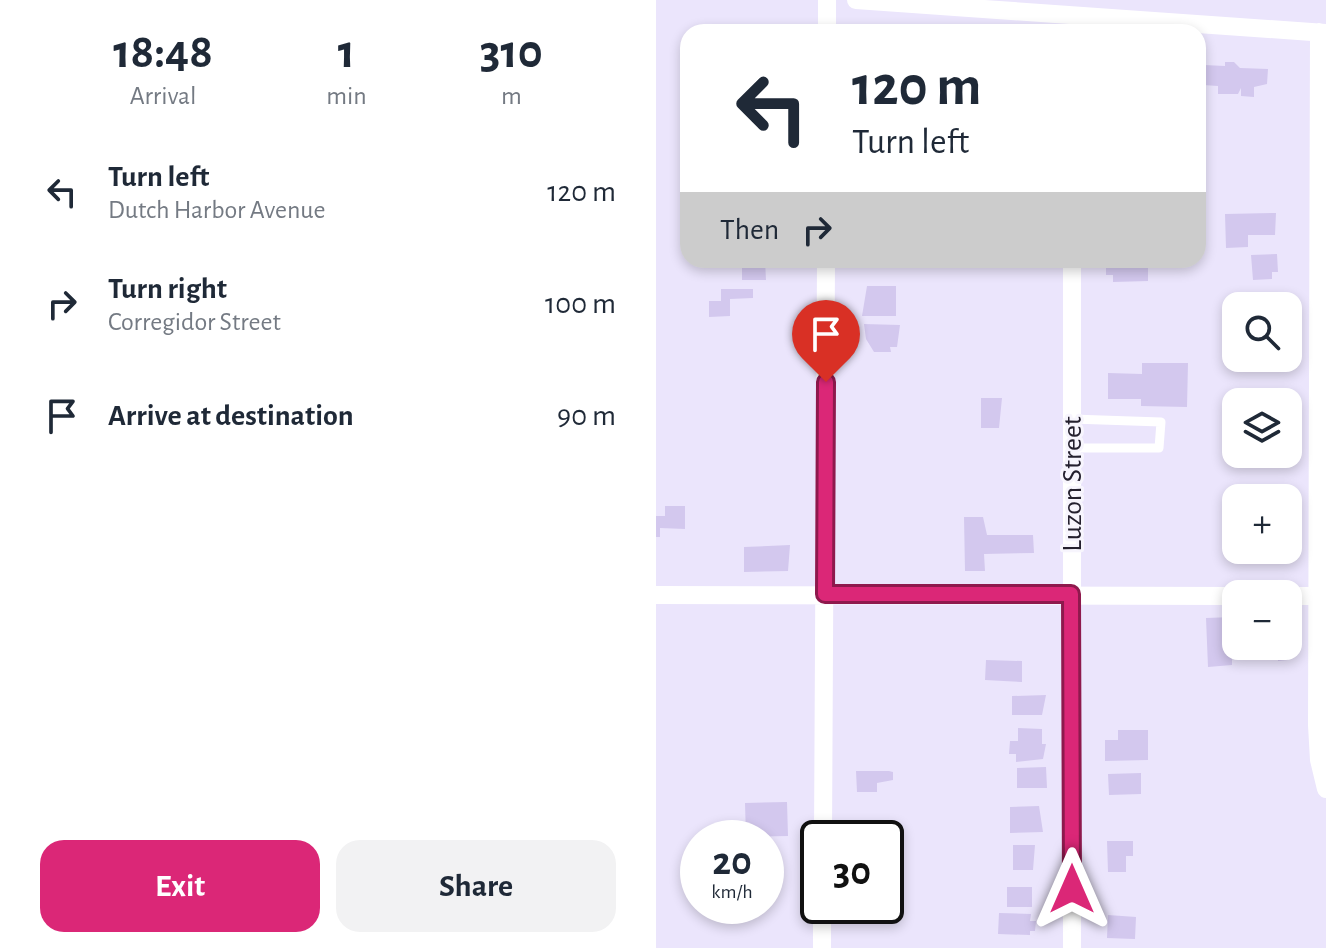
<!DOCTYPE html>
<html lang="en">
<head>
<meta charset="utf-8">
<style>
	body { margin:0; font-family:"Alegreya Sans",sans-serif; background:#f2f2f3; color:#1f2937; height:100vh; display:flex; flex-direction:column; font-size:30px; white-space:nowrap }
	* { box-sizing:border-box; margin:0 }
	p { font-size:26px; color:#747a83 }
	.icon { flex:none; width:44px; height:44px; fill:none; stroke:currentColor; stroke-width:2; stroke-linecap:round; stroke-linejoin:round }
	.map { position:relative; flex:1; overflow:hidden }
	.drawer { display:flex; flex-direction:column; background:#fff; width:656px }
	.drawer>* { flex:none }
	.hud { position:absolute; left:24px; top:24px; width:526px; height:244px; border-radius:24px; box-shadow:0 4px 12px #0003; background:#fff; color:#1f2937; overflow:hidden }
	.tools { position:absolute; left:566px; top:292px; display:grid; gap:16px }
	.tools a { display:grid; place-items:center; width:80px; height:80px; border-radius:16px; background:#fff; box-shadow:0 4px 12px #0003; font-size:40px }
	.speed { position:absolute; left:24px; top:820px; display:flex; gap:16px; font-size:40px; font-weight:700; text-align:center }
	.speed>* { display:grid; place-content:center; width:104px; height:104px; border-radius:50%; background:#fff; box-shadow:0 4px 12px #0003; line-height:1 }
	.speed small { font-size:20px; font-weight:400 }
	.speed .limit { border:4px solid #111; border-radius:12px; background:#fff; color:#111 }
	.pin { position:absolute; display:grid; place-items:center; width:68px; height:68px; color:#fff; margin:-82px -34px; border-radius:50% 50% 50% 0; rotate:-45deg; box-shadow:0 0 8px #0007 }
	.pin .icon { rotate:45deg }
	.me { position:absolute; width:88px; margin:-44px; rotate:0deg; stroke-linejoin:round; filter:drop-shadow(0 0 6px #0008) }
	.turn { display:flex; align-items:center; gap:28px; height:168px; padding:0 40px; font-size:36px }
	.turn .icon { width:104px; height:104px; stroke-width:2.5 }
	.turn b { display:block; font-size:56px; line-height:68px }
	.then { display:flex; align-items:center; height:76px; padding:0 40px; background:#0003; gap:16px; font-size:30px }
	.eta { display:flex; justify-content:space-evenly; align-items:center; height:136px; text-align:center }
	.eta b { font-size:48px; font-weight:700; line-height:56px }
	.button { display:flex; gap:16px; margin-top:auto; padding:16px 40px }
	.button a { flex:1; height:92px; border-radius:24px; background:#db2777; color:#fff; font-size:32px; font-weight:700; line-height:92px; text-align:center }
	.button a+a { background:#f2f2f3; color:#1f2937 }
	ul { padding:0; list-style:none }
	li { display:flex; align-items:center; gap:24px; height:112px; padding:0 40px }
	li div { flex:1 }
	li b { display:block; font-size:30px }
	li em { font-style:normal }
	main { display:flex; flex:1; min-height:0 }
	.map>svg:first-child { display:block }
	.building { fill:#d3c8ee }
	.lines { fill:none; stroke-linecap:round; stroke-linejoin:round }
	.lane { stroke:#fff; stroke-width:9 }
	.street { stroke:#fff; stroke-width:18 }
	.route-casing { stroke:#8e194d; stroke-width:20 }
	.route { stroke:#db2777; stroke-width:14 }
	.labels { text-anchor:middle; stroke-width:6; stroke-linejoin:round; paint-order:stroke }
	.street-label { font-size:28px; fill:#24202e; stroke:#f7f5fd }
</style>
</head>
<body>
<main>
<section class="drawer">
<div class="eta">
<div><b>18:48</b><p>Arrival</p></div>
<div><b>1</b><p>min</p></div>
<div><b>310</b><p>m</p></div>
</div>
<ul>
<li><svg class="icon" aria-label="left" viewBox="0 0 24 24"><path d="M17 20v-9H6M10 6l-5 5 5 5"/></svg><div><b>Turn left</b><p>Dutch Harbor Avenue</p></div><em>120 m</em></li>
<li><svg class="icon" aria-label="right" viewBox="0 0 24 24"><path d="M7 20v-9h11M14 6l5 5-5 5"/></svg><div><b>Turn right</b><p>Corregidor Street</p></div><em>100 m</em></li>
<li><svg class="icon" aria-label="arrive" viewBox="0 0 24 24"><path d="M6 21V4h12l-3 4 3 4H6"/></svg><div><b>Arrive at destination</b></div><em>90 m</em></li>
</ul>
<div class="button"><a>Exit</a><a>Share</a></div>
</section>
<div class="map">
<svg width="670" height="948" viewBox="0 0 670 948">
	<rect width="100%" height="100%" fill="#ebe5fc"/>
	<path class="building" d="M 569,62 L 578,62 L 584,68 L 612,69 L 611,84 L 598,87 L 598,97 L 585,96 L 585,88 L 582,94 L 562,94 L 562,86 L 547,85 L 548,65 L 569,66 Z
		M 620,213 L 619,235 L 592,235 L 592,247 L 570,248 L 569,214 Z
		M 621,254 L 622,272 L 616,272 L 616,279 L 597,280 L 595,255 Z
		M 86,260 L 109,260 L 110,280 L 86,280 Z
		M 456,260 L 492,260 L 492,281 L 457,282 L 457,275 L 450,275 L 450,265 L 456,265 Z
		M 211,286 L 240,286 L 240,316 L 206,316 Z
		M 65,289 L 97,289 L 97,298 L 74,299 L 74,316 L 53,317 L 53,301 L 65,301 Z
		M 208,324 L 244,325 L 241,347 L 234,347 L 235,352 L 218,352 L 210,339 Z
		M 486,363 L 532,363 L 531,407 L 485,406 L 485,399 L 452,399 L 452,373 L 486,374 Z
		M 325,398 L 346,398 L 343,428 L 325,428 Z
		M 589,454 L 628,454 L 628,461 L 589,461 Z
		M 9,506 L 29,506 L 29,529 L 4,528 L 4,537 L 0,537 L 0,516 L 9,516 Z
		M 308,517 L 327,517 L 331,535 L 377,535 L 378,553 L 328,554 L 329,571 L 309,571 Z
		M 134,545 L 132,571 L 88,572 L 88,547 Z
		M 577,617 L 580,646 L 629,646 L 632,660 L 622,661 L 622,657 L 576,659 L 576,665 L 552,667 L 550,618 Z
		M 330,660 L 366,661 L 366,682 L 329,680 Z
		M 390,695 L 386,715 L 356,715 L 356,696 Z
		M 362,728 L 386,729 L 386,744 L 390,744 L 387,759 L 360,762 L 360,754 L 353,754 L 354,741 L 362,741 Z
		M 462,730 L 492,730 L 492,760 L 449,761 L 449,740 L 462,740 Z
		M 390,767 L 391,788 L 361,788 L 361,768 Z
		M 200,771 L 233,771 L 237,772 L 237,780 L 221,783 L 221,792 L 201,792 Z
		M 485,773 L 485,794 L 453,795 L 452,774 Z
		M 131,802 L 132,836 L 90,837 L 89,803 Z
		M 383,806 L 387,832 L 354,833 L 354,807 Z
		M 451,841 L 477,841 L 477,856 L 470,856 L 470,872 L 452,872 Z
		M 357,845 L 379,845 L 377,870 L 357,870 Z
		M 351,887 L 376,887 L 376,907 L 351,907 Z
		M 343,913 L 375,914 L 374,921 L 380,921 L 379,931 L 374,931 L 374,935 L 342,934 Z
		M 452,915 L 480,917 L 479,939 L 451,938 Z"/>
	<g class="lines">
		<path class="lane" d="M 416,448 L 503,448 L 505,422 L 416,419"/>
		<path class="street" d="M 200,0 L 670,33
			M 171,32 L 171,0
			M 663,32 L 661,725 L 663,760 L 670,789
			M 0,595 L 580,596
			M 632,596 L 661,596
			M 167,838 L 170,260
			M 166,948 L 166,906
			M 416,948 L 416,260"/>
	</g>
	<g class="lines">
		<g class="route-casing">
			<path id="route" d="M 170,382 L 169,594 L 415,594 L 416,889"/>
		</g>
		<use href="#route" class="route"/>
	</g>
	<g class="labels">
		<g class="street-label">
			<text transform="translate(415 484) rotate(-90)" y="10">Luzon Street</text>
		</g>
	</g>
</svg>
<div class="tools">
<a><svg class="icon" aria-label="search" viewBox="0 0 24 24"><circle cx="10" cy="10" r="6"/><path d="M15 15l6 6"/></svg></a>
<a><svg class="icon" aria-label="layers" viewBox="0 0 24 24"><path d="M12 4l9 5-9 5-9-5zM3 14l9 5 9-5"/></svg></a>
<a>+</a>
<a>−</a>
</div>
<div class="speed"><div>20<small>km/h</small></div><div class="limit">30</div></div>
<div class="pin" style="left:170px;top:382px;background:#d93025"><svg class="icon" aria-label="arrive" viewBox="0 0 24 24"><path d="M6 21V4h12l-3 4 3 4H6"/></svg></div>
<svg class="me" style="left:416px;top:889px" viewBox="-20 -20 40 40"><path d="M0-17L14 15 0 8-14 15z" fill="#db2777" stroke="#fff" stroke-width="4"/></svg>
<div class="hud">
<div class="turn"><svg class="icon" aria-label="left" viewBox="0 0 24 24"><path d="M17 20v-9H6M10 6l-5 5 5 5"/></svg><div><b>120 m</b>Turn left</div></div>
<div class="then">Then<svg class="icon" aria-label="right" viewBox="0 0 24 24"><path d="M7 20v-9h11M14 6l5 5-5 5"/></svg></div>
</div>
</div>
</main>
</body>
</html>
